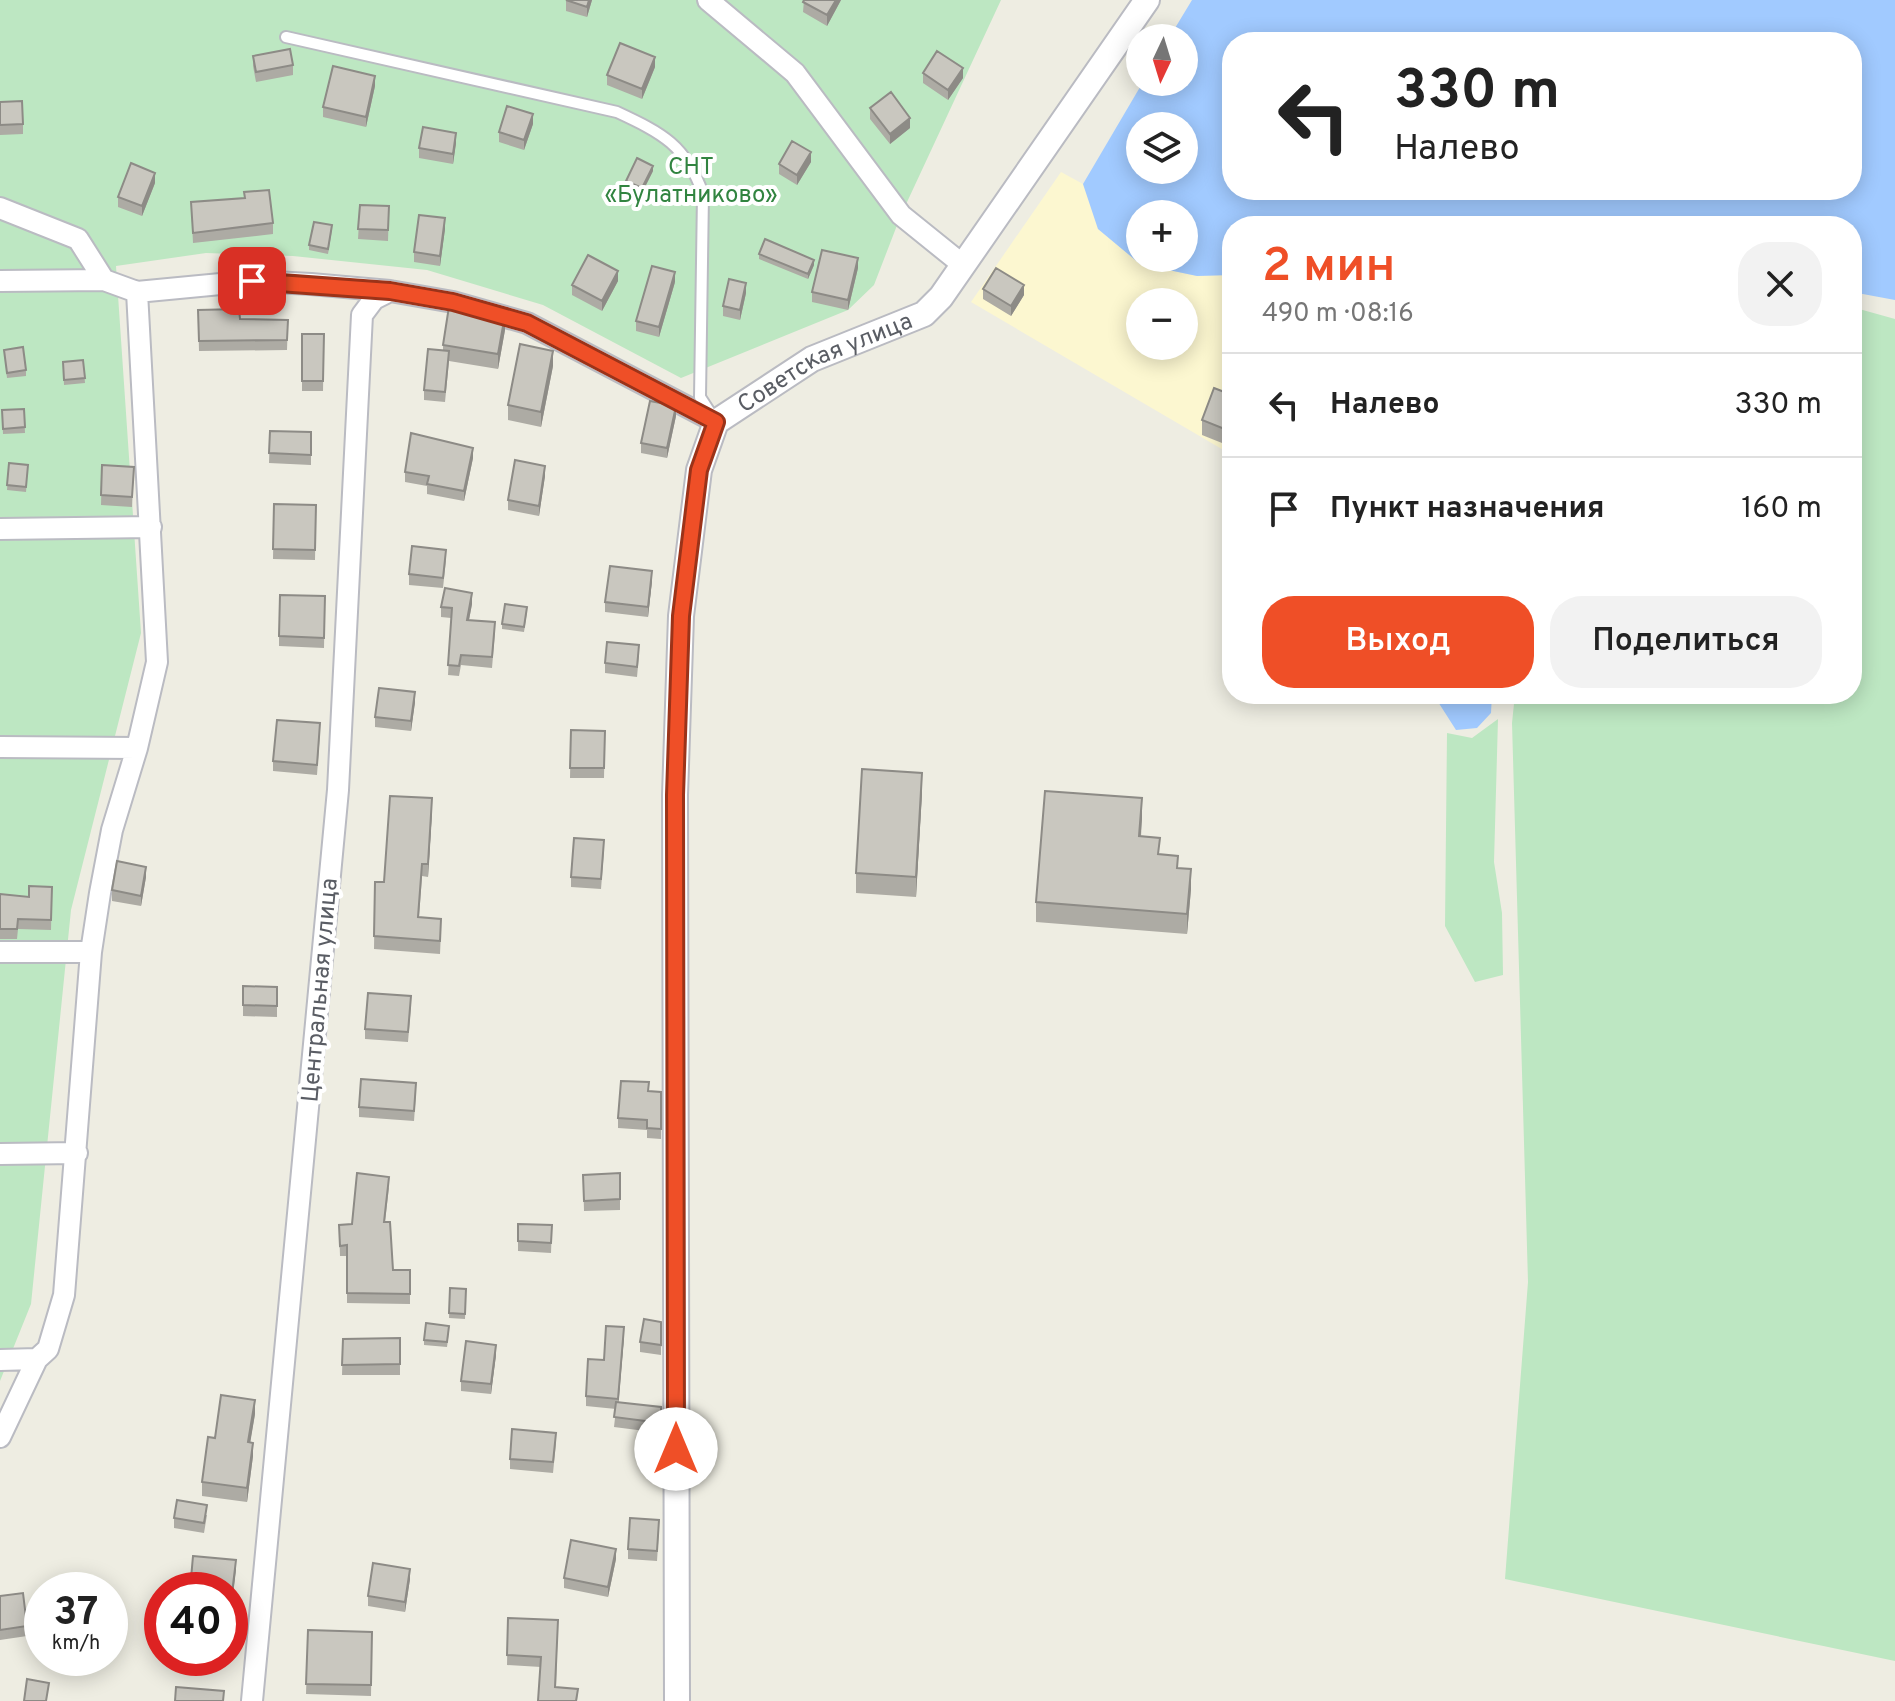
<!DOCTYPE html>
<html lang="ru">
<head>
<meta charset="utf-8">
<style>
	body { margin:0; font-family:Overpass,sans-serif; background:#f2f2f2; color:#222; height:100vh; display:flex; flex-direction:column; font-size:30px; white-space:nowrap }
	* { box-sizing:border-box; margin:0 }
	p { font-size:26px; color:#767676 }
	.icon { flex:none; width:44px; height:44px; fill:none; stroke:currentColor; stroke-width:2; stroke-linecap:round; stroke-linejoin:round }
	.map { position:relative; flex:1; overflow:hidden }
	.panel { position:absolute; left:1222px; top:216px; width:640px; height:488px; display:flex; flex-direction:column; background:#fff; border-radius:32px; box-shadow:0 4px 20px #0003 }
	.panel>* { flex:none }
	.banner { position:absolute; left:1222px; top:32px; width:640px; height:168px; border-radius:32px; box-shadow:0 4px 20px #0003; background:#fff; color:#222; overflow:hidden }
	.needle { width:52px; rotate:184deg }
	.controls { position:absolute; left:1126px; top:24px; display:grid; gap:16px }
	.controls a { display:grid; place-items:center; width:72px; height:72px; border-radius:50%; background:#fff; box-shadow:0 4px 20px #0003; font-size:40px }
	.speed { position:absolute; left:24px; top:1572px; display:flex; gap:16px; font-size:40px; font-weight:700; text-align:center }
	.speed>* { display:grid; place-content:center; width:104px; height:104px; border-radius:50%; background:#fff; box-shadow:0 4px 20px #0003; line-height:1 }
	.speed small { font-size:20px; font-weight:400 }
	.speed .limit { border:12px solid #d22; background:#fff; color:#111 }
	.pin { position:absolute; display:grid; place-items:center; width:68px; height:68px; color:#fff; margin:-34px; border-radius:16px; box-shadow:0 4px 12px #0006 }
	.me { position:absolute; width:88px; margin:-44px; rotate:0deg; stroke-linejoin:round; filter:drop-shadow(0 0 6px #0008) }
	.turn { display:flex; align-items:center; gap:28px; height:168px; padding:0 40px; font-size:36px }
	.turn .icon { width:104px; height:104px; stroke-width:2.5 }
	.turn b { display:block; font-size:56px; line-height:68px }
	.round { display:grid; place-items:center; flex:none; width:84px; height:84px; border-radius:32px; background:#f2f2f2 }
	.overview { display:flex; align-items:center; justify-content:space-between; height:136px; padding:0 40px }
	h1 { font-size:48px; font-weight:600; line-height:60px; color:#ef4f27 }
	.button { display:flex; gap:16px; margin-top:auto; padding:16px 40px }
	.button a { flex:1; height:92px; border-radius:32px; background:#ef4f27; color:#fff; font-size:32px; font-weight:600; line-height:92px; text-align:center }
	.button a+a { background:#f2f2f2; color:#222 }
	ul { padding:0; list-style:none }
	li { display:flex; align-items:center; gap:24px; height:104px; padding:0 40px; border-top:2px solid #e0e0e0 }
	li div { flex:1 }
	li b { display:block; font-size:30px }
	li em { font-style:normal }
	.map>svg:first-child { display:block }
	.green { fill:#bde7c2 }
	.sand { fill:#fcf7d0; fill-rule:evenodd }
	.water { fill:#a1caff; fill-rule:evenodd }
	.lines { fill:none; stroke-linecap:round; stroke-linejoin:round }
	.service-casing { stroke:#babbc2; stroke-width:14 }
	.minor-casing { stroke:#babbc2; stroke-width:24 }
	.tertiary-casing { stroke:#babbc2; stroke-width:28 }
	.service { stroke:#fff; stroke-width:10 }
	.minor { stroke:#fff; stroke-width:20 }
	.tertiary { stroke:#fff; stroke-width:24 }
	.wall { fill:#adaba4 }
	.shaded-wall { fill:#8d8b86 }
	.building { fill:#c9c7bf; stroke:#8d8b86; stroke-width:2 }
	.route-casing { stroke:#9b3319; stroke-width:20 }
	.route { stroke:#ef4f27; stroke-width:14 }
	.labels { text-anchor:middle; stroke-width:8; stroke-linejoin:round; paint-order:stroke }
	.park-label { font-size:24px; fill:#318440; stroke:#fff }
	.street-label { font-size:24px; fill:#5a5d64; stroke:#fff }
</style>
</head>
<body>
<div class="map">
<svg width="1895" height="1701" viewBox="0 0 1895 1701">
	<rect width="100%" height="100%" fill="#eeede2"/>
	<path class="green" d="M 0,0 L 1001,0 L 901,215 L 874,285 L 848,310 L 681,378 L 543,305 L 427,270 L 293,256 L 206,253 L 116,266 L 141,633 L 71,910 L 31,1304 L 0,1381 Z
		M 1852,307 L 1895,319 L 1895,1661 L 1505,1579 L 1528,1282 L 1512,723 L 1515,694 L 1852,694 Z
		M 1498,719 L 1494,862 L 1502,913 L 1503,975 L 1475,982 L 1445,926 L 1447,733 L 1472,738 Z"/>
	<path class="sand" d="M 1061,172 L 1083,184 L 1098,229 L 1140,264 L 1197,276 L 1232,275 L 1232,455 L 971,302 ZM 1140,302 L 1184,302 L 1184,346 L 1140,346 Z"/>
	<path class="water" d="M 1192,0 L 1895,0 L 1895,300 L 1852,292 L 1852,226 L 1232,226 L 1232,275 L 1197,276 L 1140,264 L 1098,229 L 1083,184 L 1143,82 L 1184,82 L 1184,38 L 1169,38 ZM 1232,42 L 1852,42 L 1852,190 L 1232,190 ZM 1140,126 L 1184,126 L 1184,170 L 1140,170 ZM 1140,214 L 1184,214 L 1184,258 L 1140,258 Z
		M 1433,694 L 1492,694 L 1491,713 L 1477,728 L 1456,730 Z"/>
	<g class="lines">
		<g class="service-casing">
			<path id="service" d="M 286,37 L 617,112 C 662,133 686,145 703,194 L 700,397 L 711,414"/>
		</g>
		<g class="minor-casing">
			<path id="minor" d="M 708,0 L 795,73 L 901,215 L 963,265
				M 0,208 L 78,239 L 104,280
				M 0,281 L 104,280 L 137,292 L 252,281 L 311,284 L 390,291 L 453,302 L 527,323 L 716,422
				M 0,529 L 151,527
				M 0,747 L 137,748
				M 0,952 L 91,952
				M 0,1154 L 77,1153
				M 0,1360 L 37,1359
				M 0,1437 L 37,1359 L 48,1349 L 64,1295 L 91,952 L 100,893 L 112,830 L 137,748 L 157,662 L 137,292
				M 252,1701 L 338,790 L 362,315 L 374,299 L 390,291"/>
		</g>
		<g class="tertiary-casing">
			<g id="tertiary">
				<path id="s1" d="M 677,1701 L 675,795 L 681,616 L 699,470 L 716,422 L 812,359 L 924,314 L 941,297 L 1147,0"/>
			</g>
		</g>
		<use href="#service" class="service"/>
		<use href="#minor" class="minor"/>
		<use href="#tertiary" class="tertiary"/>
	</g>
	<path class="wall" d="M 566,0 L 592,0 L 587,17 L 566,11 Z
		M 803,0 L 841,0 L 827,26 L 803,12 L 804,0 Z
		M 253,56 L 293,65 L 293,75 L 256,82 L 253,66 Z
		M 655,67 L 642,99 L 607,85 L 607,75 Z
		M 923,73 L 963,78 L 948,100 L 923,83 Z
		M 375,86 L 366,127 L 323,117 L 323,107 Z
		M 0,102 L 23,124 L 23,134 L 0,135 Z
		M 870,108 L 910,128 L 890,144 L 870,119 Z
		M 533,124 L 524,150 L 499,142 L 499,132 Z
		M 456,143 L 453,164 L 419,158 L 419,148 Z
		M 811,162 L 797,185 L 779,174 L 779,164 Z
		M 653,171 L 642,193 L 626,186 L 626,181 Z
		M 155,183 L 142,216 L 118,207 L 118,197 Z
		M 244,198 L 273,223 L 273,234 L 193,243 L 191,202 Z
		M 360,205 L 389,206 L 388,241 L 358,239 Z
		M 445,229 L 440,266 L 414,262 L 414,252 Z
		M 332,230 L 328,254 L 309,250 L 309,245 Z
		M 759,254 L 814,265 L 808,279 L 759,259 Z
		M 858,268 L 848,310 L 812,302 L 812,292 Z
		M 618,281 L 602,311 L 572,295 L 572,285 Z
		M 675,282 L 659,337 L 636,331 L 636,321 Z
		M 983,289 L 1024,295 L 1011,316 L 983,299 Z
		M 746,293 L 740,320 L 723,316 L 723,306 Z
		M 198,310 L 240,319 L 288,320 L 287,350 L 199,351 Z
		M 505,330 L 498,369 L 449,361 L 445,402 L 424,400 L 424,390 L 443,351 L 443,345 Z
		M 302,334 L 324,334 L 323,391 L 302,391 Z
		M 4,350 L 26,370 L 26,376 L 7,378 Z
		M 83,360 L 85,383 L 64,385 L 63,362 Z
		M 553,366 L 541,427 L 508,420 L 508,405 Z
		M 1232,395 L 1232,447 L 1202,435 L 1202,420 Z
		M 24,409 L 25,433 L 3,434 L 2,410 Z
		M 676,416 L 667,458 L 641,453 L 641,443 Z
		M 270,431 L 311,432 L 311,465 L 269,463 Z
		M 473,458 L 464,501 L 427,494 L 427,486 L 405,482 L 405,472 Z
		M 9,463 L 28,465 L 26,492 L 7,490 Z
		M 102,465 L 134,467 L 132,507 L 101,505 Z
		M 545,476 L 539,516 L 508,510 L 508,500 Z
		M 274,504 L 316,505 L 315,560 L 273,559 Z
		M 446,560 L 443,588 L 409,585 L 409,574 Z
		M 652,581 L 648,617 L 605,612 L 605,602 Z
		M 325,596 L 324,648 L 279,646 L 279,636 Z
		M 472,604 L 469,620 L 495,632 L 492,668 L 461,665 L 459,676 L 448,675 L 451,618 L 441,617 L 441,607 Z
		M 527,612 L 524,632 L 502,629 L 502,624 Z
		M 639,655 L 637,677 L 605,673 L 605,663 Z
		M 415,702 L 411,731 L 375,727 L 375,717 Z
		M 571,730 L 605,731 L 604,778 L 570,778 Z
		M 320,733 L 317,775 L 273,771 L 273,761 Z
		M 922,793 L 916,897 L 856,893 L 856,873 Z
		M 432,811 L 428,877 L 422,876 L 419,917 L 441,931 L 440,954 L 374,949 L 375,882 L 384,882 Z
		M 1142,818 L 1141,837 L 1160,855 L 1178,868 L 1191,889 L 1187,934 L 1036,922 L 1036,902 Z
		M 604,851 L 601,889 L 571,887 L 571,877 Z
		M 146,877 L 141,906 L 112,901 L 112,890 Z
		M 52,887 L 51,930 L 18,929 L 17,939 L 0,939 L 0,894 L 29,897 Z
		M 243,986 L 277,987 L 277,1017 L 243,1016 Z
		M 411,1006 L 408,1042 L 365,1039 L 365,1029 Z
		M 649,1091 L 661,1092 L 661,1139 L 647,1138 L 647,1130 L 618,1128 L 618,1118 Z
		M 416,1093 L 414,1121 L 359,1117 L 359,1107 Z
		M 620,1173 L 620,1210 L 584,1211 L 583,1175 Z
		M 389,1187 L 385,1222 L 393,1270 L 410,1270 L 410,1304 L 347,1303 L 347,1256 L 340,1256 L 339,1225 L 352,1224 Z
		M 518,1224 L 552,1225 L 551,1253 L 518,1251 Z
		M 450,1288 L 466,1289 L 465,1319 L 449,1318 Z
		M 661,1322 L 661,1355 L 640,1352 L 640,1342 Z
		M 449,1331 L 447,1347 L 424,1345 L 424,1340 Z
		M 624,1337 L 618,1402 L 661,1407 L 661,1433 L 614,1427 L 616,1409 L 586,1406 L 586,1396 L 604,1360 Z
		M 400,1338 L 400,1375 L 342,1375 L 343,1339 Z
		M 496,1355 L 491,1394 L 461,1391 L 461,1381 Z
		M 255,1414 L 250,1442 L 253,1456 L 247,1502 L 202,1496 L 202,1482 L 215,1438 Z
		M 556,1443 L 553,1473 L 510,1469 L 510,1459 Z
		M 207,1515 L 204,1533 L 174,1528 L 174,1518 Z
		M 659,1530 L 657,1561 L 628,1559 L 628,1549 Z
		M 616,1559 L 608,1597 L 564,1588 L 564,1578 Z
		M 410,1579 L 405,1612 L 368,1606 L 368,1596 Z
		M 0,1596 L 27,1626 L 27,1636 L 0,1640 Z
		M 508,1618 L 558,1620 L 556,1687 L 578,1689 L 577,1701 L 538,1701 L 541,1667 L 507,1665 Z
		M 308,1630 L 372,1632 L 371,1696 L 306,1694 Z
		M 182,1658 L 226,1658 L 225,1663 Z"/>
	<path class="shaded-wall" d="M 589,0 L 592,0 L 587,17 L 587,7 Z
		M 836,0 L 841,0 L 827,26 L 827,15 Z
		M 655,57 L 655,67 L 642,99 L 642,89 Z
		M 963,68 L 963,78 L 948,100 L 948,90 Z
		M 375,76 L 375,86 L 366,127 L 366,117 Z
		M 533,114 L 533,124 L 524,150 L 524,140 Z
		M 910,118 L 910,128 L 890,144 L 890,134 Z
		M 456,133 L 456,143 L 453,164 L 453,154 Z
		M 811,152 L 811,162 L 797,185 L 797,175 Z
		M 653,166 L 653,171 L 642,193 L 642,188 Z
		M 155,173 L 155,183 L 142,216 L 142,206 Z
		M 445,218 L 445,229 L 440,266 L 440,256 Z
		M 858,258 L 858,268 L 848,310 L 848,300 Z
		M 814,260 L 814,265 L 808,279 L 808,274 Z
		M 618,271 L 618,281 L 602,311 L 602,301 Z
		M 675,272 L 675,282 L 659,337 L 659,327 Z
		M 746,283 L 746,293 L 740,320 L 740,310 Z
		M 1024,285 L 1024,295 L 1011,316 L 1011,306 Z
		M 505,315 L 505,330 L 498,369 L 498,354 Z
		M 553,351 L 553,366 L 541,427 L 541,412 Z
		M 676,406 L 676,416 L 667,458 L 667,448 Z
		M 473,448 L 473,458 L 464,501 L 464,491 Z
		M 545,466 L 545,476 L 539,516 L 539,506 Z
		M 652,571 L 652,581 L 648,617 L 648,607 Z
		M 472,593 L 472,604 L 467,630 L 467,620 Z
		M 415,692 L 415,702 L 411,731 L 411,721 Z
		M 922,773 L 922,793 L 916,897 L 916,877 Z
		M 432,798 L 432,811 L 428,877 L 428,864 Z
		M 1142,798 L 1142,818 L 1139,856 L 1139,836 Z
		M 146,867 L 146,877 L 141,906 L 141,896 Z
		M 1191,869 L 1191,889 L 1187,934 L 1187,914 Z
		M 624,1327 L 624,1337 L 618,1409 L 618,1399 Z
		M 496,1345 L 496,1355 L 491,1394 L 491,1384 Z
		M 255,1400 L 255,1414 L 248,1456 L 248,1442 Z
		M 253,1443 L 253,1456 L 247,1502 L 247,1488 Z
		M 616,1549 L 616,1559 L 608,1597 L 608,1587 Z
		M 236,1560 L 236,1570 L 230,1620 L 230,1610 Z
		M 410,1569 L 410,1579 L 405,1612 L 405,1602 Z"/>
	<path class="building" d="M 566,0 L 589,0 L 587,7 Z
		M 804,0 L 836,0 L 827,15 L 803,2 Z
		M 620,43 L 655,57 L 642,89 L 607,75 Z
		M 290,49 L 293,65 L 256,72 L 253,56 Z
		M 937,51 L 963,68 L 948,90 L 923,73 Z
		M 333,66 L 375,76 L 366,117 L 323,107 Z
		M 891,92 L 910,118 L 890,134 L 870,108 Z
		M 22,101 L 23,124 L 0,125 L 0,102 Z
		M 507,106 L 533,114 L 524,140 L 499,132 Z
		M 423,127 L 456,133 L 453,154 L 419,148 Z
		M 792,141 L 811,152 L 797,175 L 779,164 Z
		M 637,158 L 653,166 L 642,188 L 626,181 Z
		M 131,163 L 155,173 L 142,206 L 118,197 Z
		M 269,190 L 273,223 L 193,233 L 191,202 L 245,198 L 244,192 Z
		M 360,205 L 389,206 L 388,230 L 358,229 Z
		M 419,215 L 445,218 L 440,256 L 414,252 Z
		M 314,222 L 332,225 L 328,249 L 309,245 Z
		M 765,239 L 814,260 L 808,274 L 759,254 Z
		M 822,250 L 858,258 L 848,300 L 812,292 Z
		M 588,255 L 618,271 L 602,301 L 572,285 Z
		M 652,266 L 675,272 L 659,327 L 636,321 Z
		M 996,268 L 1024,285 L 1011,306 L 983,289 Z
		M 729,279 L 746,283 L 740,310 L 723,306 Z
		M 450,300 L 505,315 L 498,354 L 443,345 Z
		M 239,309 L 240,319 L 288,320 L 287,340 L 199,341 L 198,310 Z
		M 302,334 L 324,334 L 323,381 L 302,381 Z
		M 520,344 L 553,351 L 541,412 L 508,405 Z
		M 23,347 L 26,370 L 7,373 L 4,350 Z
		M 428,349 L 449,351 L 445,392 L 424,390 Z
		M 83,360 L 85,378 L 64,380 L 63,362 Z
		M 1214,388 L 1232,395 L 1232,432 L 1202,420 Z
		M 650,401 L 676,406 L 667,448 L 641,443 Z
		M 24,409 L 25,427 L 3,429 L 2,410 Z
		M 270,431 L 311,432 L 311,455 L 269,453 Z
		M 411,433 L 473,448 L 464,491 L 427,484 L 429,476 L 405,472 Z
		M 515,460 L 545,466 L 539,506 L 508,500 Z
		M 9,463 L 28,465 L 26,487 L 7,485 Z
		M 102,465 L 134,467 L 132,497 L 101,495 Z
		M 274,504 L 316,505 L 315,550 L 273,549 Z
		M 412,546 L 446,550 L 443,578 L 409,574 Z
		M 610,566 L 652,571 L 648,607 L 605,602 Z
		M 445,588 L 472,593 L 467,620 L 495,622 L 492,657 L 461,655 L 459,666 L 448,665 L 452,608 L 441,607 Z
		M 280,595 L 325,596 L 324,638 L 279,636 Z
		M 505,604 L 527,607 L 524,627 L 502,624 Z
		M 607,642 L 639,645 L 637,667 L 605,663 Z
		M 379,688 L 415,692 L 411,721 L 375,717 Z
		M 277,720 L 320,723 L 317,765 L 273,761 Z
		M 571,730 L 605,731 L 604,768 L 570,768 Z
		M 862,769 L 922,773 L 916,877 L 856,873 Z
		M 1045,791 L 1142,798 L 1139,836 L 1160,838 L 1158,854 L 1178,856 L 1177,868 L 1191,869 L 1187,914 L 1036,902 Z
		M 390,796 L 432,798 L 428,864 L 422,864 L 418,917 L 441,919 L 440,941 L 374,936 L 375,882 L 384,882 Z
		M 574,838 L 604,840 L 601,879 L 571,877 Z
		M 117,861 L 146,867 L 141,896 L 112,890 Z
		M 29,886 L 52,887 L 51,920 L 18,919 L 17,929 L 0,929 L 0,894 L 29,897 Z
		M 243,986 L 277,987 L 277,1006 L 243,1005 Z
		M 368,993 L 411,996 L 408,1032 L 365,1029 Z
		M 361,1079 L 416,1083 L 414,1111 L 359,1107 Z
		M 621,1081 L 649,1082 L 648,1091 L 661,1092 L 661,1129 L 647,1128 L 647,1120 L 618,1118 Z
		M 357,1173 L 389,1177 L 384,1222 L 390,1222 L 393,1270 L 410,1270 L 410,1294 L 347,1293 L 347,1245 L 340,1246 L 339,1225 L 352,1224 Z
		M 620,1173 L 620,1199 L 584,1201 L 583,1175 Z
		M 518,1224 L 552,1225 L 551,1243 L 518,1241 Z
		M 450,1288 L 466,1289 L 465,1314 L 449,1313 Z
		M 644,1319 L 661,1322 L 661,1345 L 640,1342 Z
		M 426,1323 L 449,1326 L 447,1342 L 424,1340 Z
		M 606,1326 L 624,1327 L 618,1399 L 586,1396 L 588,1359 L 604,1360 Z
		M 400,1338 L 400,1364 L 342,1365 L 343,1339 Z
		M 466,1341 L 496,1345 L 491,1384 L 461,1381 Z
		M 221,1395 L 255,1400 L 248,1442 L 253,1443 L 247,1488 L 202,1482 L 208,1437 L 215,1438 Z
		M 616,1402 L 661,1407 L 661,1423 L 614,1417 Z
		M 512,1429 L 556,1433 L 553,1462 L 510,1459 Z
		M 177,1500 L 207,1505 L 204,1523 L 174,1518 Z
		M 630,1518 L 659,1520 L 657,1551 L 628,1549 Z
		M 571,1540 L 616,1549 L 608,1587 L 564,1578 Z
		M 193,1556 L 236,1560 L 230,1610 L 230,1590 L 190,1590 Z
		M 373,1563 L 410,1569 L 405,1602 L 368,1596 Z
		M 23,1593 L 27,1626 L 0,1630 L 0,1596 Z
		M 508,1618 L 558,1620 L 555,1687 L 578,1689 L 576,1701 L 538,1701 L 541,1657 L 507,1655 Z
		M 308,1630 L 372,1632 L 371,1685 L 306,1684 Z
		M 27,1679 L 49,1683 L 46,1701 L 24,1701 Z
		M 176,1687 L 224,1691 L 223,1701 L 175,1701 Z"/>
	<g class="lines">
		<g class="route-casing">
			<path id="route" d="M 252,281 L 390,291 L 453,302 L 527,323 L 716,422 L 699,470 L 681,616 L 675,795 L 676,1449"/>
		</g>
		<use href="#route" class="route"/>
	</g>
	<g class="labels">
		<g class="park-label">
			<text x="691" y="174">СНТ<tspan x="691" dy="28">«Булатниково»</tspan></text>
		</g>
		<g class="street-label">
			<text dy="8" stroke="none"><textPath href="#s1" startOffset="1408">Советская улица</textPath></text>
			<text transform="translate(319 990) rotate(-85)" y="8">Центральная улица</text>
		</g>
	</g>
</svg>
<div class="controls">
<a><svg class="needle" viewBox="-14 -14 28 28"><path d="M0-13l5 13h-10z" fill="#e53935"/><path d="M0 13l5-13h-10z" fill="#767676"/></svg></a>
<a><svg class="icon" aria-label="layers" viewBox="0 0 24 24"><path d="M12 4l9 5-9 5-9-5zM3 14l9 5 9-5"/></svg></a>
<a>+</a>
<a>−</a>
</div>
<div class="speed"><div>37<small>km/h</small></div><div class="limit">40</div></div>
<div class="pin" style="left:252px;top:281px;background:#d93025"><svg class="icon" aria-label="arrive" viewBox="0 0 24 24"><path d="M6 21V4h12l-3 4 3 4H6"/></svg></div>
<svg class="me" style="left:676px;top:1449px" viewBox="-20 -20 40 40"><circle r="19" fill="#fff"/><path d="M0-13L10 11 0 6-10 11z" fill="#ef4f27"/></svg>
<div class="banner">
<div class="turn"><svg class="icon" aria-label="left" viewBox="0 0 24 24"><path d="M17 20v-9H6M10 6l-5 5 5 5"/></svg><div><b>330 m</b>Налево</div></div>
</div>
<section class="panel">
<div class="overview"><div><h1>2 мин</h1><p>490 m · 08:16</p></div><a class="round"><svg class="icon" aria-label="close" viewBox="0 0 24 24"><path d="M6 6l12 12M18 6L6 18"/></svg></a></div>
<ul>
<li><svg class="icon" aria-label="left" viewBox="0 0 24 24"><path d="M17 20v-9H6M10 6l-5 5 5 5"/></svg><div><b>Налево</b></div><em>330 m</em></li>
<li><svg class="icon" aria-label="arrive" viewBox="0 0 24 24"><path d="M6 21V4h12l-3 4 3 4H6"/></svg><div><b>Пункт назначения</b></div><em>160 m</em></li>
</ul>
<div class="button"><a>Выход</a><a>Поделиться</a></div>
</section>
</div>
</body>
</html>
